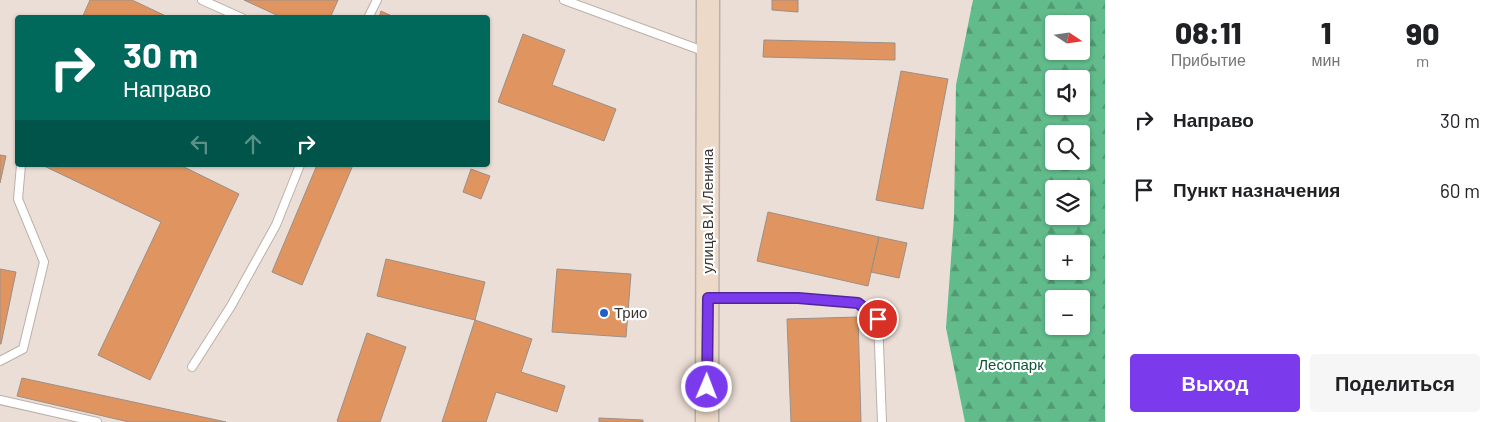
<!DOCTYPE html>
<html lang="ru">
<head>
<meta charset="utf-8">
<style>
	body { margin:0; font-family:Barlow,sans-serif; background:#f6f6f6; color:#202124; height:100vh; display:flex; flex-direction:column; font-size:19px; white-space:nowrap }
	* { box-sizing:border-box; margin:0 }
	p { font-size:16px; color:#757577 }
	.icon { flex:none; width:28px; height:28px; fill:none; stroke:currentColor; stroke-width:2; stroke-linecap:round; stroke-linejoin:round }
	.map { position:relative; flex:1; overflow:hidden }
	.side { display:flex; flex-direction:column; background:#fff; width:400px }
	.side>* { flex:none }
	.top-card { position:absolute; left:15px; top:15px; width:475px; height:152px; border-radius:5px; box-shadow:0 1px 4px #0004; background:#00695c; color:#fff; overflow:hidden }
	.needle { width:32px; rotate:103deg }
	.tools { position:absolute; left:1045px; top:15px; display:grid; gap:10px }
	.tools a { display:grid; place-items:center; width:45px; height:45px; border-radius:5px; background:#fff; box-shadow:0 1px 4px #0004; font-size:25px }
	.pin { position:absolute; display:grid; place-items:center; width:42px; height:42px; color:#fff; margin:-21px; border:2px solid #fff; border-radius:50%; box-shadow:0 1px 5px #0007 }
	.me { position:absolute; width:55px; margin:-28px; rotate:1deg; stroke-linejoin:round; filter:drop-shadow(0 0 4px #0008) }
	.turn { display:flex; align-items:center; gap:18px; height:105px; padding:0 25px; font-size:22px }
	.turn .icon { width:65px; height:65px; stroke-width:2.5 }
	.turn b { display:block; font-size:35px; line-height:42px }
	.lanes { display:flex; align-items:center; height:48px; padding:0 25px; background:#0003; justify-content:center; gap:25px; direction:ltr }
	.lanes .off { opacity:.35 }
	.eta { display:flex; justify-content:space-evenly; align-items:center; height:85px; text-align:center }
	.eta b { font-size:30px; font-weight:800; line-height:35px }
	.cta { display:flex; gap:10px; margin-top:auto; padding:10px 25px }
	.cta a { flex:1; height:58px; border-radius:5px; background:#7c3aed; color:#fff; font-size:20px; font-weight:800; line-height:58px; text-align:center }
	.cta a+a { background:#f6f6f6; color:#202124 }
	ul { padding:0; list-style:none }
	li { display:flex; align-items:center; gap:15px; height:70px; padding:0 25px }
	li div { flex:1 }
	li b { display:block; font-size:19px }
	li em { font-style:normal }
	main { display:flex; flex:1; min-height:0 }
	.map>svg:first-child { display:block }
	.forest { fill:url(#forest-firs); fill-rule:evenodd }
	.building { fill:#e09561; stroke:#9b8f87 }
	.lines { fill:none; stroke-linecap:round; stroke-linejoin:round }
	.lane-casing { stroke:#bcb0a8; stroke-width:10 }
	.secondary-casing { stroke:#bcb0a8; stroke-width:25 }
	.lane { stroke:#fff; stroke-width:8 }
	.secondary { stroke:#edd9c7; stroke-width:22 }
	.route-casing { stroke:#51269a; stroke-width:12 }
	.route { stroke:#7c3aed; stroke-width:9 }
	.poi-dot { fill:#225ecb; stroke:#fff; stroke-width:2 }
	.labels { text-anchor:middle; stroke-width:4.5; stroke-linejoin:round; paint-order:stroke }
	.street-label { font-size:15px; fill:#3a3532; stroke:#fff }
	.poi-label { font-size:15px; fill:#3a3532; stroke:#fff; text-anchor:start }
	.park-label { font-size:15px; fill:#0e5535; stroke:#fff }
</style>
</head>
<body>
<main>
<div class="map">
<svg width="1105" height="422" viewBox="0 0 1105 422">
	<defs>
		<pattern id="forest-firs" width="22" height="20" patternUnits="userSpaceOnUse" patternTransform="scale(1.25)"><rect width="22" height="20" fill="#61bb8b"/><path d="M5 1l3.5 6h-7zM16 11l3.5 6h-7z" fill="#519972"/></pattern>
	</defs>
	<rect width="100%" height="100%" fill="#ebded6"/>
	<path class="forest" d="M 973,0 L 1105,0 L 1105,422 L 965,422 L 946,328 L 954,217 L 956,85 ZM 1054,24 L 1081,24 L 1081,51 L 1054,51 ZM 1054,79 L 1081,79 L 1081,106 L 1054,106 ZM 1054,134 L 1081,134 L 1081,161 L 1054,161 ZM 1054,189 L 1081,189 L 1081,216 L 1054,216 ZM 1054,244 L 1081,244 L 1081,271 L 1054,271 ZM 1054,299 L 1081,299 L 1081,326 L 1054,326 Z"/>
	<path class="building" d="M 90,0 L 132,0 L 170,18 L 82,18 Z
		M 244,0 L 338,0 L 330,18 L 283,18 Z
		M 772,0 L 798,0 L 798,12 L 772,10 Z
		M 381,11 L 396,18 L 379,18 Z
		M 523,34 L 565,50 L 552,85 L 616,109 L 604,141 L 498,102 Z
		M 764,40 L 895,43 L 895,60 L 763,57 Z
		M 901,71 L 948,79 L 923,209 L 876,200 Z
		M 0,155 L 6,156 L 0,183 Z
		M 42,165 L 180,165 L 239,194 L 150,380 L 98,355 L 161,222 Z
		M 317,165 L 353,165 L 302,285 L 272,272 Z
		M 471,169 L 490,176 L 481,199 L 463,192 Z
		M 768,212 L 879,237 L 868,286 L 757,261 Z
		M 879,237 L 907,243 L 899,278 L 871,272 Z
		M 386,259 L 485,282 L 475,320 L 377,296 Z
		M 0,269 L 16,272 L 1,344 L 0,344 Z
		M 557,269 L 631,274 L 626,337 L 552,332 Z
		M 858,317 L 861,422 L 791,422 L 787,319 Z
		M 475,320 L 532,339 L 521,372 L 565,386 L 557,412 L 496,392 L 486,422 L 442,422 Z
		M 367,333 L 406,347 L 380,422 L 341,422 L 337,421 Z
		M 22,378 L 226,422 L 129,422 L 17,396 Z
		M 599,418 L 643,420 L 643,422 L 599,422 Z"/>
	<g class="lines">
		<g class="lane-casing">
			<path id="lane" d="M 202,0 L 242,18
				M 564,0 L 706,52
				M 368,18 L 377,0
				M 709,298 L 798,298 L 858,303 L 878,319 L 882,422
				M 0,361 L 23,349 L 44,262 L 18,199 L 21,165
				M 192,367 L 231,306 L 276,225 L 300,165
				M 0,400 L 97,422"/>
		</g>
		<g class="secondary-casing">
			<path id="secondary" d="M 707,422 L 708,0"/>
		</g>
		<use href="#lane" class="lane"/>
		<use href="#secondary" class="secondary"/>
	</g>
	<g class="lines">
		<g class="route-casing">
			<path id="route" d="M 707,387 L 708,298 L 798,298 L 858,303 L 878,319"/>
		</g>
		<use href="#route" class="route"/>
	</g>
	<circle class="poi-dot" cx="604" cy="313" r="5"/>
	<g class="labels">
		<g class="street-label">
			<text transform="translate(708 211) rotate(-90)" y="5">улица В.И.Ленина</text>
		</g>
		<g class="poi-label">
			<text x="614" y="318">Трио</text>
		</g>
		<g class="park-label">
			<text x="1011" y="370">Лесопарк</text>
		</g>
	</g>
</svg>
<div class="tools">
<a><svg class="needle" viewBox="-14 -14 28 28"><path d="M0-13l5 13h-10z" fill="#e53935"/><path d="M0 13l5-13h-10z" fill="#757577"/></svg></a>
<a><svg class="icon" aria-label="sound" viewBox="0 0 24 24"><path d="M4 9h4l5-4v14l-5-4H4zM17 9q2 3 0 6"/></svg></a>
<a><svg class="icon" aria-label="search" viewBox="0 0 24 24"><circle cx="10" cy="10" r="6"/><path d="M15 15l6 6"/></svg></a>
<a><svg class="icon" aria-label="layers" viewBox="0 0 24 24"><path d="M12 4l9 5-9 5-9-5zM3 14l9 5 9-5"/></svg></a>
<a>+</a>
<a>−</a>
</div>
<div class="pin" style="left:878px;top:319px;background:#d93025"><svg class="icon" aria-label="arrive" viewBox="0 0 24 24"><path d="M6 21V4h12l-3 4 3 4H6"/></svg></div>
<svg class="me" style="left:707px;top:387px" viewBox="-20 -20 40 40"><circle r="17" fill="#7c3aed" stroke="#fff" stroke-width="3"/><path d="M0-11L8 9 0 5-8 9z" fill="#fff"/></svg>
<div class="top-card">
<div class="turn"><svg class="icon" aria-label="right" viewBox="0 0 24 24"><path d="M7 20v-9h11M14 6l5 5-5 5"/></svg><div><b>30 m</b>Направо</div></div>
<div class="lanes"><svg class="icon off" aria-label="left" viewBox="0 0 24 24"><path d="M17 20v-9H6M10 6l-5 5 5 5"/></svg><svg class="icon off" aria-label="ahead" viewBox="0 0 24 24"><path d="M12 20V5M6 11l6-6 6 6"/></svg><svg class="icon" aria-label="right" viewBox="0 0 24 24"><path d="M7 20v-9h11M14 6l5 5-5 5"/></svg></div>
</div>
</div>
<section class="side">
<div class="eta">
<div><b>08:11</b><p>Прибытие</p></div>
<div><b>1</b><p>мин</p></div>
<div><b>90</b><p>m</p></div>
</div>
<ul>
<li><svg class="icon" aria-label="right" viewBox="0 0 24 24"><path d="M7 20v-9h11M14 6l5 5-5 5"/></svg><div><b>Направо</b></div><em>30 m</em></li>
<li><svg class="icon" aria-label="arrive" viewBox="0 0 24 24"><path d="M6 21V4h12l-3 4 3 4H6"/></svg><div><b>Пункт назначения</b></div><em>60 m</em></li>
</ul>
<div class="cta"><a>Выход</a><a>Поделиться</a></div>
</section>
</main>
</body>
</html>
